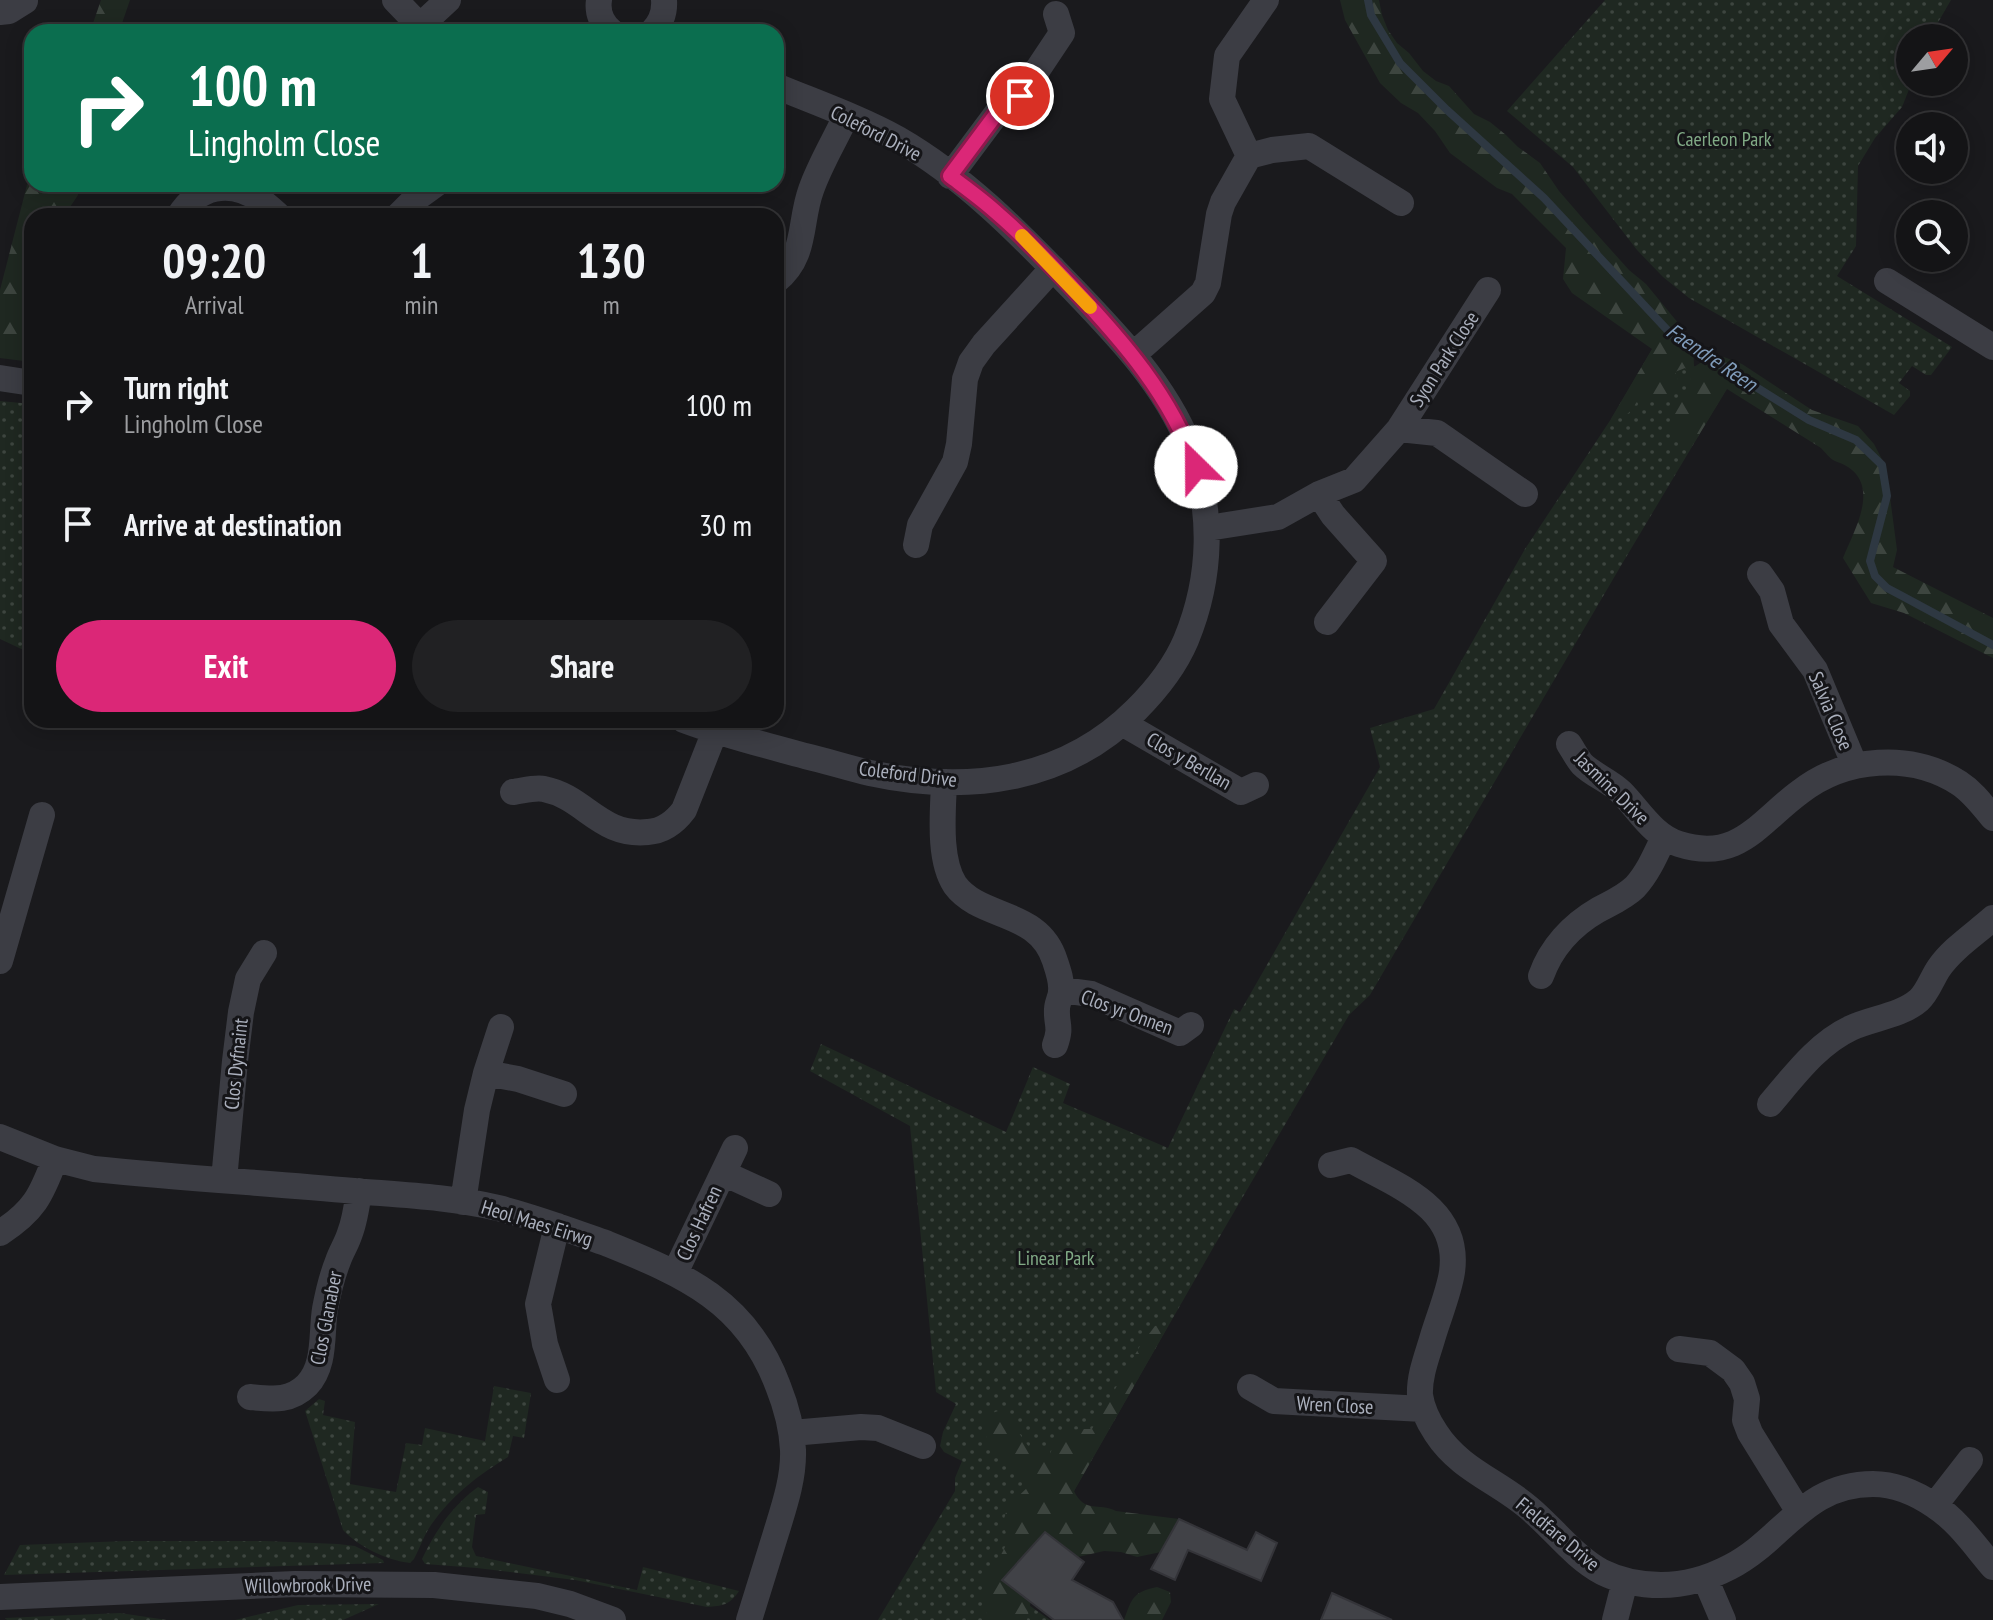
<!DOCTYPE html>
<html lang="en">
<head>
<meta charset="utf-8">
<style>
	body { margin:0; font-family:"PT Sans Narrow",sans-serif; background:#212123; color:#f1f3f6; height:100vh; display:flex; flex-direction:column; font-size:30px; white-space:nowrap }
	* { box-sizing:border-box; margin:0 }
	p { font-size:26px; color:#9d9ea1 }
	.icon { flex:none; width:44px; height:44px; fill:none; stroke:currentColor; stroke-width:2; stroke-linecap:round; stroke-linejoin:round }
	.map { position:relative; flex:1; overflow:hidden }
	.sheet { position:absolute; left:24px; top:208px; width:760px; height:520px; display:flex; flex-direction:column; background:#141416; border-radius:24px; box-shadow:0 4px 20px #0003,0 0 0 2px #333335 }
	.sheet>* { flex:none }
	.top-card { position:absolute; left:24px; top:24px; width:760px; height:168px; border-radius:24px; box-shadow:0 4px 20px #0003,0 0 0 2px #333335; background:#0b6e4f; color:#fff; overflow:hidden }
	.needle { width:52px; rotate:61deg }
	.tools { position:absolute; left:1896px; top:24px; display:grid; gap:16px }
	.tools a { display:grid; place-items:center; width:72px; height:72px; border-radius:50%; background:#141416; box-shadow:0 4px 20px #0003,0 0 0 2px #333335; font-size:40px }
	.pin { position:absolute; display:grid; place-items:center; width:68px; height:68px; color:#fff; margin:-34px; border:4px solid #fff; border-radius:50%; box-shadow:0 2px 8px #0007 }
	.me { position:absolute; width:88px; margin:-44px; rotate:337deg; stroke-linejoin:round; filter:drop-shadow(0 0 6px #0008) }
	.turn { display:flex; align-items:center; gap:28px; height:168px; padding:0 32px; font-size:36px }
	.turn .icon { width:104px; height:104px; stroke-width:2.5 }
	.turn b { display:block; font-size:56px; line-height:68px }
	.eta { display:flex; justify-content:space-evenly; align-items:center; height:136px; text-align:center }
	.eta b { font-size:48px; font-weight:800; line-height:56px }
	.action { display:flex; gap:16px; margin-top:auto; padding:16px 32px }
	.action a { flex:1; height:92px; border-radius:48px; background:#db2777; color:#fff; font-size:32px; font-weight:800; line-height:92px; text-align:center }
	.action a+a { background:#212123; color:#f1f3f6 }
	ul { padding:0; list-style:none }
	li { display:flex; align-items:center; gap:24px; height:120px; padding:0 32px }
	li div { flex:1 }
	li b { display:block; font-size:30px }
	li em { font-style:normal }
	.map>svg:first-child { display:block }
	.green { fill:url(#green-dots) }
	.forest { fill:url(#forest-firs) }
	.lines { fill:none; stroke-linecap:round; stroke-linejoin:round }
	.stream { stroke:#2e3842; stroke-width:8 }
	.building { fill:#414247; stroke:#343439; stroke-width:2 }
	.minor { stroke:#3c3d44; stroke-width:26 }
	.route-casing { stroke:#8e194d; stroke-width:20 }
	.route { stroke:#db2777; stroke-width:14 }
	.slow { stroke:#f59e0b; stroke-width:14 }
	.labels { text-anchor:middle; stroke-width:6; stroke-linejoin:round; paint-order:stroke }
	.street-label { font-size:20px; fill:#abb0bd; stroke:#151518 }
	.park-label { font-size:20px; fill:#81aa86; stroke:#151518 }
	.water-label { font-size:22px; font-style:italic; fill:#809cbb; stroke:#151518 }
</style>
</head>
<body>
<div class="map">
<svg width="1993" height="1620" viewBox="0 0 1993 1620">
	<defs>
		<pattern id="green-dots" width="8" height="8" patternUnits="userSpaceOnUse" patternTransform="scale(2)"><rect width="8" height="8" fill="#1f2821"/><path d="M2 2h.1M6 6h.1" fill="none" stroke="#3d453f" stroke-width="1.8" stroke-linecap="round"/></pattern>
		<pattern id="forest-firs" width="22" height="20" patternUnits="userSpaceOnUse" patternTransform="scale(2)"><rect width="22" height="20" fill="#1f2821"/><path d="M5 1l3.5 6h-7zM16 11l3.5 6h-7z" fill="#3d453f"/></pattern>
	</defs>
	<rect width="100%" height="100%" fill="#1a1a1d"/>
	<path class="green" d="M 1605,0 L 1951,0 L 1929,38 L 1910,38 L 1910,82 L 1912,82 L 1902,107 L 1875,138 L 1858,166 L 1856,246 L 1837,276 L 1952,347 L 1931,375 L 1926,375 L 1912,366 L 1899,383 L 1910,391 L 1910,396 L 1894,415 L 1689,298 L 1663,277 L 1637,250 L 1573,167 L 1507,111 Z
		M 1657,341 L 1727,388 L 1619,569 L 1370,995 L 1349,1015 L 1213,1248 L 1074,1491 L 999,1584 L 1050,1620 L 878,1620 L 955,1491 L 955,1478 L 962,1461 L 944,1452 L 940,1446 L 943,1432 L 956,1404 L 936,1392 L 910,1126 L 810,1071 L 821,1044 L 1006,1132 L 1033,1067 L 1070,1084 L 1063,1103 L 1168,1148 L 1234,1009 L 1240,1012 L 1380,767 L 1370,728 L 1434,709 L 1525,549 L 1611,419 Z
		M 0,401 L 32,404 L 32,654 L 0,639 Z
		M 494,1386 L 531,1393 L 524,1438 L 513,1436 L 508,1457 C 478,1475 451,1496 431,1525 C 424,1535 420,1548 414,1559 L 410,1563 C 386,1560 359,1547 343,1530 L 305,1411 L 319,1399 L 325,1401 L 323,1415 L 355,1422 L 350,1484 L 396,1492 L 406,1443 L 422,1445 L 425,1428 L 485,1441 Z
		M 478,1487 L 488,1492 L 485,1514 L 476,1515 L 472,1547 L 476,1556 L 637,1590 L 643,1567 L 739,1591 C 730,1605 722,1606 707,1607 L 575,1580 L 477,1568 L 425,1564 L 422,1559 C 436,1530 452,1506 478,1487 Z
		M 126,1541 L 265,1541 L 338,1544 L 355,1546 L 383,1560 L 384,1563 L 4,1575 L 20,1545 Z
		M 379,1604 L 343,1620 L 235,1620 L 298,1605 Z
		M 120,1613 L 167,1620 L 7,1620 L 5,1618 Z"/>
	<path class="forest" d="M 101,0 L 130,0 L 119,32 L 90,32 Z
		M 1340,0 L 1379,0 L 1382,15 L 1388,30 L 1397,43 L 1409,53 L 1423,71 L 1436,81 L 1449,86 L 1474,114 L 1490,122 L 1506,135 L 1518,147 L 1540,163 L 1559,191 L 1585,221 L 1629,270 L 1646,284 L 1693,341 L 1694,367 L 1711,356 L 1724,357 L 1742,364 L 1812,410 L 1858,426 L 1874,444 L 1886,467 L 1897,550 L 1893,567 L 1993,618 L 1993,658 L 1904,613 L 1871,603 L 1843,558 C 1852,535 1875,497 1856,474 C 1850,467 1843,464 1835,461 C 1830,459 1825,452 1821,448 L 1727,389 L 1691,448 L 1674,430 L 1674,410 L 1689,388 L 1691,372 L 1685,368 L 1675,372 L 1679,382 L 1672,396 L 1645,402 L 1639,398 C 1631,412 1628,417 1611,419 L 1652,349 L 1572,293 L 1563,279 L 1566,248 L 1512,194 L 1497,188 L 1450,153 L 1435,131 L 1418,113 L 1401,103 L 1380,83 L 1345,20 Z
		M 32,173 L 32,184 L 77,184 L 78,195 L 64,216 L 32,216 L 32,362 L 0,358 L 0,290 L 27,185 Z
		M 1161,1325 L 1167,1328 L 1074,1491 C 1085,1514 1098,1502 1116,1511 L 1179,1519 L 1161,1552 L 1137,1557 L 1121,1552 L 1104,1551 L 1078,1557 L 1045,1533 L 1027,1620 L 991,1620 L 987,1616 L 983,1600 L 984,1579 L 995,1567 L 1008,1541 L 1003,1522 L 1008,1506 L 1029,1486 C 1009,1468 976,1445 987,1415 L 998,1411 L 1011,1422 L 1029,1447 L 1050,1454 C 1060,1429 1068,1429 1092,1429 L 1140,1346 L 1155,1326 Z
		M 1157,1587 L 1170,1592 L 1171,1602 L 1162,1620 L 1124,1620 C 1132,1598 1133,1592 1157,1587 Z"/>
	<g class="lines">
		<path class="stream" d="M 1368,0 L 1371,15 L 1400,63 L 1447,110 L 1544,198 L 1671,334 L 1809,420 L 1856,440 L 1882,465 L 1887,496 L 1870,561 L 1875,576 L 1887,588 L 1904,597 L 1993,645"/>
	</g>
	<path class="building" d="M 1179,1519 L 1247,1550 L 1256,1532 L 1277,1543 L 1261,1581 L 1188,1550 L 1175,1580 L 1151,1569 Z
		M 1045,1532 L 1084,1562 L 1072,1580 L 1113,1602 L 1123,1620 L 1054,1620 L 1002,1580 Z
		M 1332,1593 L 1392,1620 L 1321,1620 Z"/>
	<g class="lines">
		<path class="minor" d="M 395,0 L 420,26 L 448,0
			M 599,0 C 597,13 602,24 612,32
			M 0,12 L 9,11 L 25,1
			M 652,32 C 661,23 665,13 664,0
			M 1249,156 L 1272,150 L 1309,146 L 1401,203
			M 950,176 L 1000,109 L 1020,96 L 1062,33 L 1056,14
			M 179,216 C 198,186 229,179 259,199 C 266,204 272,210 279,216
			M 398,216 L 414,200 L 436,184
			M 776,281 C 807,256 799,223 811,190 C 820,164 835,140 846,116
			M 1887,281 L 1993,347
			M 1133,355 L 1203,293 L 1208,283 L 1219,214 L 1223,202 L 1249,156 L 1222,99 L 1227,56 L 1266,0
			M 0,378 L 32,383
			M 1399,429 L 1437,433 L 1525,494
			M 1319,494 L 1333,515 L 1374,561 L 1327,622
			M 1208,528 L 1278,517 L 1319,494 L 1354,480 L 1399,429 L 1488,290
			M 916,545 L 920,525 L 955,462 L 959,444 L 965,379 L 971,362 L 984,344 L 1053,268
			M 1760,574 L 1772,591 L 1781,624 L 1815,670 L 1855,766
			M 684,720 C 724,735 765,745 805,756 C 827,761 848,768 870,773 C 967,794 1064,782 1136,710 C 1157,689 1175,666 1186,640 C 1212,577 1214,509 1189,445 C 1164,383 1115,333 1070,286 C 1018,232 964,177 898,139 C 860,118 817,103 776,86
			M 1122,723 L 1241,792 L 1256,785
			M 1569,744 C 1573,750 1577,758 1582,764 C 1593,775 1610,781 1621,792 C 1639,810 1653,836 1679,844 C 1738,863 1759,822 1800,792 C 1845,757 1911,752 1959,783 C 1973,792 1983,806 1993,818
			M 944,782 C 943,812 938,859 955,885 C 981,920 1039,909 1055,961 C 1058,970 1062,981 1061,991 C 1061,997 1057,1003 1057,1009 C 1056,1025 1062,1026 1055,1045
			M 513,792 C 522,791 535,787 544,789 C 585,797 600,837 648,832 C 663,831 675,822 684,810 L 715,731
			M 0,961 L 42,815
			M 1541,976 C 1551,948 1572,925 1598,910 C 1611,903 1625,897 1635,887 C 1648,873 1656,854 1664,837
			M 1062,990 L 1091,994 L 1180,1033 L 1191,1025
			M 486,1073 L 518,1079 L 564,1094
			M 1770,1104 C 1794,1076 1817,1044 1851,1028 C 1872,1018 1901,1016 1919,1000 C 1928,992 1932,978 1939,968 C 1952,949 1975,934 1993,918
			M 0,1137 L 55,1159 L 94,1169 C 180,1178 267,1183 354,1191 C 402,1195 451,1197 498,1208 C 535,1217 572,1231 608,1244 C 685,1275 747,1302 778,1386 C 786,1406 792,1429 793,1450 C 794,1478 784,1507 776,1533 C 767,1562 758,1591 749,1620
			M 1331,1165 L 1351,1160 C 1397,1186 1461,1207 1452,1272 C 1449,1292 1439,1316 1433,1336 C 1428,1354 1419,1375 1420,1395 C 1422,1409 1428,1421 1436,1433 C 1460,1470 1498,1481 1529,1508 C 1554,1529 1574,1557 1602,1572 C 1620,1581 1641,1585 1661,1585 C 1684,1585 1709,1578 1730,1567 C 1784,1539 1804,1484 1873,1484 C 1896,1484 1916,1493 1935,1506 C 1958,1521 1975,1546 1993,1567
			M 723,1173 L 769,1194
			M 224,1180 L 235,1061 L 241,1012 L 248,979 L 264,953
			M 463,1202 L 477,1110 L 486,1073 L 501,1027
			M 557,1226 L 538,1304 L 545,1344 L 557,1380
			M 0,1233 C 34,1211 41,1196 55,1159
			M 675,1273 L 735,1148
			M 1679,1349 L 1710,1353 L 1733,1370 L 1742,1383 L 1747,1399 L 1745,1420 L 1750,1433 L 1799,1512
			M 1250,1387 L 1274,1401 L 1423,1409
			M 250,1397 C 272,1399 290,1402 307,1385 C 326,1365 321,1334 325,1309 C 328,1293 332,1276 338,1261 C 341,1252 347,1243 350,1233 C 355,1220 357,1205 359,1191
			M 792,1433 L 861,1427 L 878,1428 L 923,1446
			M 1935,1505 L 1970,1460
			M 1705,1578 L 1723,1620
			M 0,1597 L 295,1584 L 434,1585 L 537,1596 L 570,1604 L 613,1620
			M 1615,1620 L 1625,1581"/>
	</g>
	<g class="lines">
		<g class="route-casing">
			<path id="route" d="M 1020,96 L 1000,109 L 950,176 C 966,188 983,200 998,214 C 1025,237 1048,262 1072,287 C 1123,341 1171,396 1196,467"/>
		</g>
		<use href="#route" class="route"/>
		<path class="slow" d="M 1022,236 L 1090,307"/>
	</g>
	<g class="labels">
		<g class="street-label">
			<text transform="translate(876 133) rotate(27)" y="7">Coleford Drive</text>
			<text transform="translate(1444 359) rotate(-57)" y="7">Syon Park Close</text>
			<text transform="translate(1831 711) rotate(67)" y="7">Salvia Close</text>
			<text transform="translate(1189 761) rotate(30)" y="7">Clos y Berllan</text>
			<text transform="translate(908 774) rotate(7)" y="7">Coleford Drive</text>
			<text transform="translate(1612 788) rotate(44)" y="7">Jasmine Drive</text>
			<text transform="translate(1127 1012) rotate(20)" y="7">Clos yr Onnen</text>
			<text transform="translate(236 1064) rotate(-84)" y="7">Clos Dyfnaint</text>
			<text transform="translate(537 1223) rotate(17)" y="7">Heol Maes Eirwg</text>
			<text transform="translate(699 1223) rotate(-65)" y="7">Clos Hafren</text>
			<text transform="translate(326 1318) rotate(-79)" y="7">Clos Glanaber</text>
			<text transform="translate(1335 1405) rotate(3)" y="7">Wren Close</text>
			<text transform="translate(1558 1534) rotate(40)" y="7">Fieldfare Drive</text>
			<text transform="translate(308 1585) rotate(-1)" y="7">Willowbrook Drive</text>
		</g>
		<g class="park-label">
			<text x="1724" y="146">Caerleon Park</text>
			<text x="1056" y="1265">Linear Park</text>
		</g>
		<g class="water-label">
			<text transform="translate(1712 357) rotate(34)" y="8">Faendre Reen</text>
		</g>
	</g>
</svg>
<div class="tools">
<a><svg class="needle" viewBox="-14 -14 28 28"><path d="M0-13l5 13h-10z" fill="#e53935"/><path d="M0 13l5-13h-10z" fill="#9d9ea1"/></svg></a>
<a><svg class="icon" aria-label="sound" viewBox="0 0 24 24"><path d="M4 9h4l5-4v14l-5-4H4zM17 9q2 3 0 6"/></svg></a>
<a><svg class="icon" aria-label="search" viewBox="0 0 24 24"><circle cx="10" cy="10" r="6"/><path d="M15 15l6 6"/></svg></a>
</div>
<div class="pin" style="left:1020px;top:96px;background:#d93025"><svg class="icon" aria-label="arrive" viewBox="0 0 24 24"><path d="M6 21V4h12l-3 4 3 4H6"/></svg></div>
<svg class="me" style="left:1196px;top:467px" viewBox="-20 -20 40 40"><circle r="19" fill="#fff"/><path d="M0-13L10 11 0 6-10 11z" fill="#db2777"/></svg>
<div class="top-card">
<div class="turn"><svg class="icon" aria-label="right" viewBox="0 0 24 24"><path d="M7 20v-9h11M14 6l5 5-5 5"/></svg><div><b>100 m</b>Lingholm Close</div></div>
</div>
<section class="sheet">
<div class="eta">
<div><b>09:20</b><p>Arrival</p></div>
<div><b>1</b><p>min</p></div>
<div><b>130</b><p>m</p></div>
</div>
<ul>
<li><svg class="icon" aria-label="right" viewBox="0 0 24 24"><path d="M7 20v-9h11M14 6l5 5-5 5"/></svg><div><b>Turn right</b><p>Lingholm Close</p></div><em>100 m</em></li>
<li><svg class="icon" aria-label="arrive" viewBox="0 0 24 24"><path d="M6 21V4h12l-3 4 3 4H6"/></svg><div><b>Arrive at destination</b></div><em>30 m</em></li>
</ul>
<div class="action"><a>Exit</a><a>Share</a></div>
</section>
</div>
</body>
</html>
